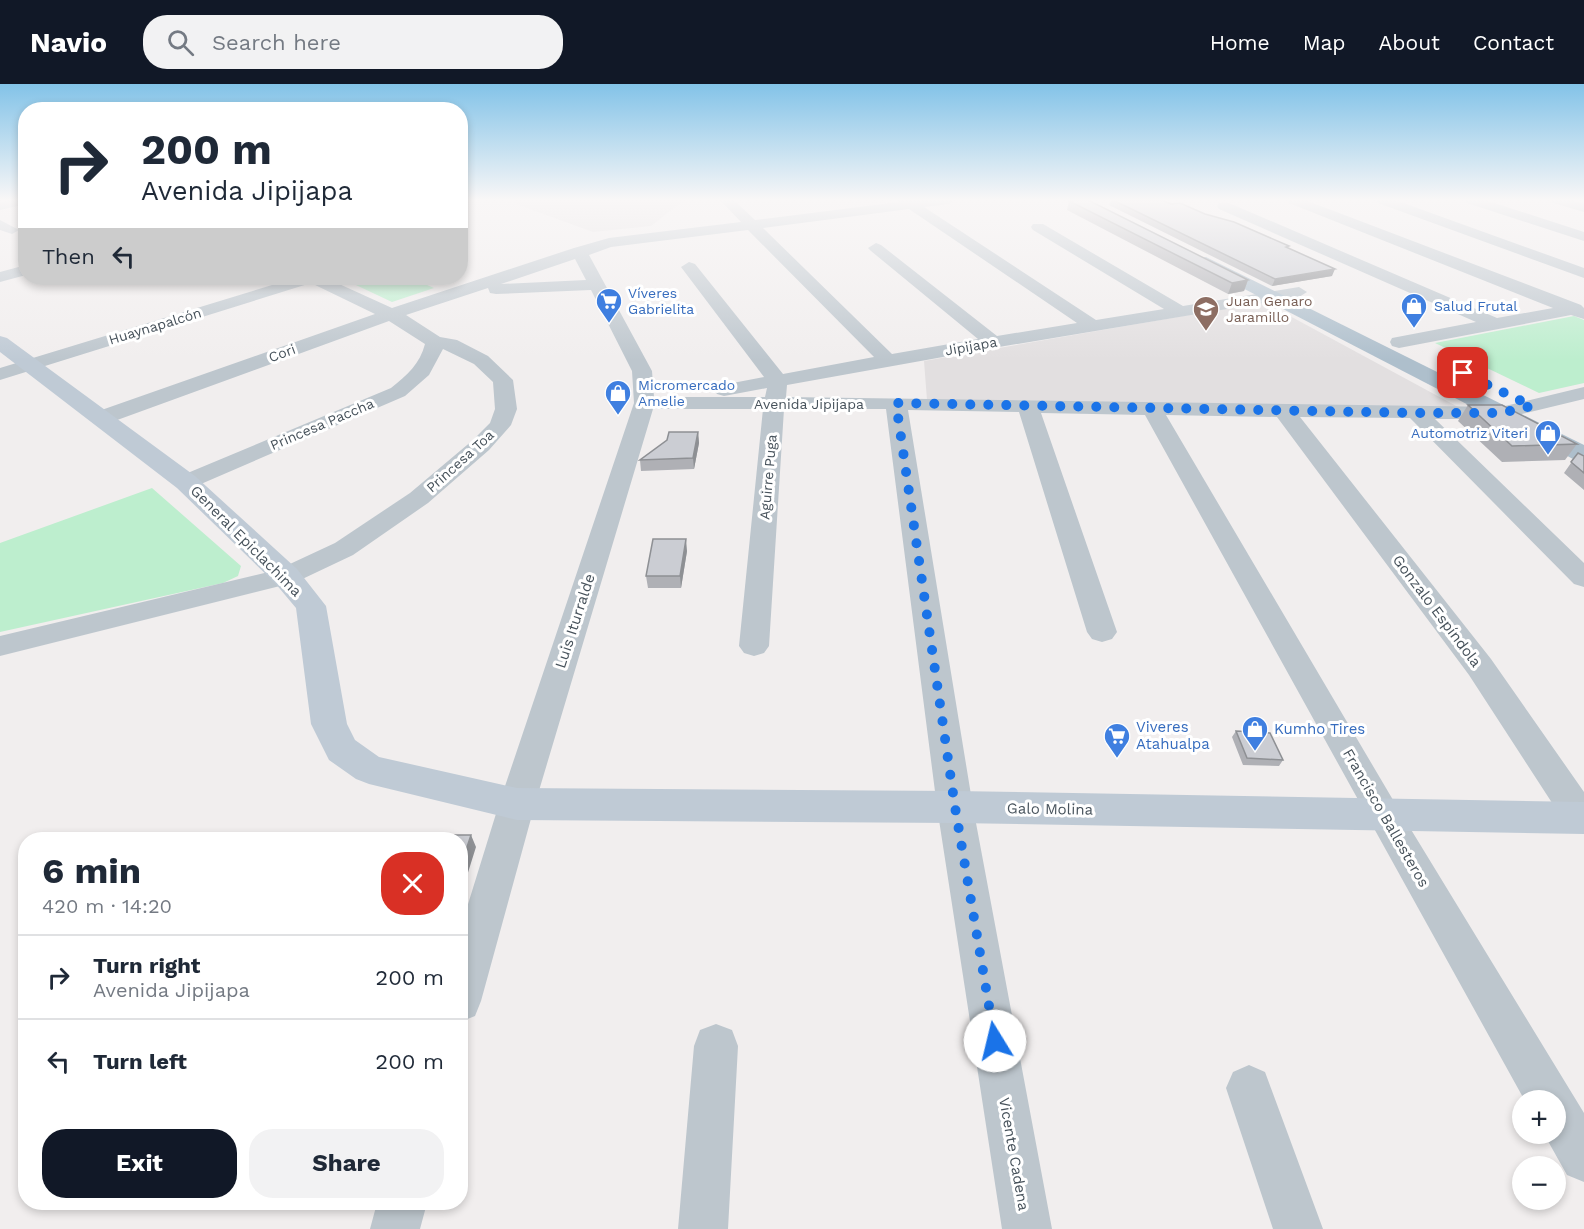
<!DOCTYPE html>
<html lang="en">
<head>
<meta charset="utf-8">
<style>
	body { margin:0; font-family:"Work Sans",sans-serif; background:#f2f2f3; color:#1f2937; height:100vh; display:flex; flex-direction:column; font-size:22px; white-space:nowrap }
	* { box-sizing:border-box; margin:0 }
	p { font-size:20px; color:#747a83 }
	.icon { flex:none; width:33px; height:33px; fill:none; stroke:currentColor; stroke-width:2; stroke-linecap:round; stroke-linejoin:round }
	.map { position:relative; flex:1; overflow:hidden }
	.side { position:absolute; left:18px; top:748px; width:450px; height:378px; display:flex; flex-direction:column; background:#fff; border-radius:24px; box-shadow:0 3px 9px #0003 }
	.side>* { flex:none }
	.guide { position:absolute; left:18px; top:18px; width:450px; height:183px; border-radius:24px; box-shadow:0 3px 9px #0003; background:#fff; color:#1f2937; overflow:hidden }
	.tools { position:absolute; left:1512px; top:1006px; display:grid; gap:12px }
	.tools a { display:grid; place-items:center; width:54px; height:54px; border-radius:50%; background:#fff; box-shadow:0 3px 9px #0003; font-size:30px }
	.pin { position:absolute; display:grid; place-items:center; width:51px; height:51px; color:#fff; margin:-26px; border-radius:12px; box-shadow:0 3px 9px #0006 }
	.me { position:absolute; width:66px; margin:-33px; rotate:351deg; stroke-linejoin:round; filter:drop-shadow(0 0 4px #0008) }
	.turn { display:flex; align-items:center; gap:21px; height:126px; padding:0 24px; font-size:27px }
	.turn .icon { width:78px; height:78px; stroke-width:2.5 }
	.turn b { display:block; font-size:42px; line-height:51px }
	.then { display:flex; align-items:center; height:57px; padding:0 24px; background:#0003; gap:12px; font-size:22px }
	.round { display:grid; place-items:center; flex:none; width:63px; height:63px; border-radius:24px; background:#f2f2f3 }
	.headline { display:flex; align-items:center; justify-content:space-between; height:102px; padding:0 24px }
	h1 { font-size:36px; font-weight:700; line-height:45px }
	.cta { display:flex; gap:12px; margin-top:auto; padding:12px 24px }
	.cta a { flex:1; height:69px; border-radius:24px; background:#111827; color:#fff; font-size:24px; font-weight:700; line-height:69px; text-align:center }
	.cta a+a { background:#f2f2f3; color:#1f2937 }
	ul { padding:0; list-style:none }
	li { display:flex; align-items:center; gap:18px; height:84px; padding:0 24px; border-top:2px solid #e0e1e3 }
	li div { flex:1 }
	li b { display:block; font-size:22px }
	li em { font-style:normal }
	header { display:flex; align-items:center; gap:36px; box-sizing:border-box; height:84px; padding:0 30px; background:#111827; color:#fff }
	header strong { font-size:28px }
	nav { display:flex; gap:33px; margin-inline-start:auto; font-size:21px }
	.search { width:420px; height:54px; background:#f2f2f3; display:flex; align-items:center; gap:15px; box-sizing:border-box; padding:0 21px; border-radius:24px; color:#747a83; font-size:22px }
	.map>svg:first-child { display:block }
	.education { fill:#e2dfe0 }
	.green { fill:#bdeece }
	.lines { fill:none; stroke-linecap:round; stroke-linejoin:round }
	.street { fill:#bdc6cd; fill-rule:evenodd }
	.secondary { fill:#bfcad5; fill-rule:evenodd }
	.primary { fill:#aebfcc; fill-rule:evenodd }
	.wall { fill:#afb0b5 }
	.shaded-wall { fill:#8e9094 }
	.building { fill:#cbcdd3; stroke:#8e9094; stroke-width:1.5 }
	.route { stroke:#1a73e8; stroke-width:10; stroke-dasharray:0 18 }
	.labels { text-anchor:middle; stroke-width:6; stroke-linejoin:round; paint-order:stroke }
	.far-shop-label { font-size:14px; fill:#366cbe; stroke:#fff; text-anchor:start }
	.far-education-label { font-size:14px; fill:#785e54; stroke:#fff; text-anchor:start }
	.far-street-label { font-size:14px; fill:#47525b; stroke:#fff }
	.street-label { font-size:15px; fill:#47525b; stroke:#fff }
	.shop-label { font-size:15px; fill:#366cbe; stroke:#fff; text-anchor:start }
</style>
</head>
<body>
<header>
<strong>Navio</strong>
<div class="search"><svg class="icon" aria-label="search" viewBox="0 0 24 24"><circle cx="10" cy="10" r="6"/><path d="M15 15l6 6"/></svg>Search here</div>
<nav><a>Home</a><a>Map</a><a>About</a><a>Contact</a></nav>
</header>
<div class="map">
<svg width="1584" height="1145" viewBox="0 0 1584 1145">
	<rect width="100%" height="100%" fill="#f1eeee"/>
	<path class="education" d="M 521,116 L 684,116 L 651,142 L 593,148 L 516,120 Z
		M 1264,218 L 1458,323 L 927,316 L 924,277 Z"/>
	<path class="green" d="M 341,194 L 411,194 L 434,204 L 392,218 Z
		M 1574,232 L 1584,236 L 1584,299 L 1539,309 L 1435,259 Z
		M 152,404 L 241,482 L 238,492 L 223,499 L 0,548 L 0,459 Z"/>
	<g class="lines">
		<path class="street" d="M 10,116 L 26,116 L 26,120 L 0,126 L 0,118 Z
			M 720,116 L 734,116 L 755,136 L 899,118 L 897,116 L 956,116 L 949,120 L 924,123 L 1096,236 L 1164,225 L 1033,146 L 1031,143 L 1033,140 L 1043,140 L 1183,222 L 1299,203 L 1307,208 L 1299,213 L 993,264 L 787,301 L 786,313 L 1501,323 L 1584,303 L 1584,315 L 1501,335 L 1435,335 L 1584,479 L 1584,503 L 1574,500 L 1410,334 L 1300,333 L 1491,575 L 1584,708 L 1584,748 L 1582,749 L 1569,745 L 1469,591 L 1277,333 L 1166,331 L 1396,721 L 1584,1029 L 1584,1098 L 1567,1091 L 1544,1050 L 1556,1050 L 1556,1017 L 1525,1017 L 1145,331 L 1041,329 L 1117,548 L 1112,555 L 1102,558 L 1092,555 L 1087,548 L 1019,328 L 908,326 L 973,723 L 1052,1145 L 1002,1145 L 937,723 L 886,325 L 784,325 L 769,562 L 764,569 L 754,572 L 744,569 L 739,562 L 763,325 L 653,325 L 535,720 L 481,917 L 475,932 L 460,938 L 460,846 L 499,720 L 634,319 L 632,287 L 591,206 L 496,210 L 490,209 L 488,204 L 406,231 L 440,253 L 457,256 L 488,272 L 513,296 L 517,325 L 511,341 L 489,366 L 428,419 L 353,471 L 296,498 L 0,572 L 0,552 L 277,486 L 335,459 L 410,409 L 473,356 L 490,339 L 495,325 L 493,298 L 474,280 L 443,265 L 429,291 L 405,312 L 194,403 L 186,405 L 178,403 L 174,398 L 178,393 L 391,304 C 407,291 420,280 425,260 L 389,237 L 109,339 L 101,340 L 93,339 L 90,334 L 93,329 L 375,230 L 311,199 L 0,296 L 0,284 L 295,194 L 326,194 L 392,224 L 574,164 L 609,154 L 741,138 ZM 909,125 L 1077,239 L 997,252 L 881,161 L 876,159 L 868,164 L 871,167 L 978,255 L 892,270 L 763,144 ZM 748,146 L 874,273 L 783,290 L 695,180 L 689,178 L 681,183 L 764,293 L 717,302 L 714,306 L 717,310 L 724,312 L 767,304 L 765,313 L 654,313 L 652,287 L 589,171 L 611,163 ZM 575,175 L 586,196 L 501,200 Z
			M 1287,116 L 1305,116 L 1581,221 L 1584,224 L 1584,235 L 1571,231 L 1399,264 L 1392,262 L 1390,258 L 1392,254 L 1476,238 L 1219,125 L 1217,122 L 1219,119 L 1229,119 L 1497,234 L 1553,224 L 1289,119 Z
			M 1376,116 L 1395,116 L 1584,184 L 1584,194 L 1378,119 Z
			M 1465,116 L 1485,116 L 1584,148 L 1584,157 L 1467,119 Z
			M 1551,116 L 1571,116 L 1584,120 L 1584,128 L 1553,119 Z
			M 0,136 L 19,146 L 12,150 L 0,146 Z
			M 26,181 L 26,191 L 0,198 L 0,188 Z
			M 716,940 L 732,946 L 738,962 L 728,1145 L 678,1145 L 694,962 L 700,946 Z
			M 1249,981 L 1265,988 L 1323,1145 L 1273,1145 L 1226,1004 L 1233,988 Z
			M 377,1119 L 427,1119 L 420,1145 L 370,1145 Z"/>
		<path class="secondary" d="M 0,252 L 7,254 L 195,392 L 297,485 L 326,522 L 347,640 L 355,656 L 379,673 L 517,704 L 955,707 L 1584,718 L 1584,750 L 955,739 L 517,736 L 369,700 L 356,695 L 329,676 L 311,640 L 296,524 L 275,499 L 177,404 L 0,268 Z"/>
		<path class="primary" d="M 1206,173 L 1584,361 L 1584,379 L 1575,376 L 1200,182 L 1197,178 L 1200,174 Z"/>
	</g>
	<path class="wall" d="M 1111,116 L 1162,116 L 1171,120 L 1205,130 L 1289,162 L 1288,164 L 1332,192 L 1272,202 L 1109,121 Z
		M 1069,117 L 1248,196 L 1244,207 L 1228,210 L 1067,126 Z
		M 1468,321 L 1577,360 L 1565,376 L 1502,378 L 1458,337 Z
		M 698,348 L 699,359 L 694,385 L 641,387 L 640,376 Z
		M 1578,369 L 1584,372 L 1584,406 L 1564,389 Z
		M 687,467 L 681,504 L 648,504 L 646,492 Z
		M 1236,647 L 1283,676 L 1279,682 L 1243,681 L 1232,653 Z"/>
	<path class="shaded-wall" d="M 1335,185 L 1332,192 L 1272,202 L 1275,195 Z
		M 1248,196 L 1244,207 L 1228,210 L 1232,199 Z
		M 698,348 L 699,359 L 694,385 L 693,374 Z
		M 686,455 L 687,467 L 681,504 L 680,492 Z
		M 471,751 L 476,763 L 460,814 L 460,784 Z"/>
	<path class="building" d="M 1077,116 L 1088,116 L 1248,196 L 1232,199 L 1069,117 Z
		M 1113,116 L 1162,116 L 1171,120 L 1180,119 L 1205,130 L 1234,138 L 1289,162 L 1286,163 L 1335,185 L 1275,195 Z
		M 1468,321 L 1502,321 L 1577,360 L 1512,362 Z
		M 669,348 L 698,348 L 693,374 L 640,376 L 667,356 Z
		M 1578,369 L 1584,372 L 1584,389 L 1571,378 Z
		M 653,455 L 686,455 L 680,492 L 646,492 Z
		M 1236,647 L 1270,649 L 1283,676 L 1247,674 Z
		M 397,751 L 471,751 L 460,784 L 460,756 L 395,756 Z"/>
	<linearGradient id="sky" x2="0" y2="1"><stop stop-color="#83c3e8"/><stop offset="0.42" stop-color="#f9f7f7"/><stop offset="1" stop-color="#f9f7f7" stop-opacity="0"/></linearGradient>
	<rect width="1584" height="276" fill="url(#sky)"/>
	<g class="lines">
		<path class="route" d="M 995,957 L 955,723 L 896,319 L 1418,329 L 1501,329 L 1532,322 L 1463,289"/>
	</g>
	<defs>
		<g id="supermarket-pin" transform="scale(1.35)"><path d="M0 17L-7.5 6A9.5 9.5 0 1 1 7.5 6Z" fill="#3f7fe0" stroke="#fff"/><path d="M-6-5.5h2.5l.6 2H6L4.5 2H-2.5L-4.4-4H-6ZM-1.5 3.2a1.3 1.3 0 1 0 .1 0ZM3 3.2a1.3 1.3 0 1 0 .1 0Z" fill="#fff"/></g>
		<g id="shop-pin" transform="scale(1.35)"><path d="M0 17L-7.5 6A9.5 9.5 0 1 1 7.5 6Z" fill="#3f7fe0" stroke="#fff"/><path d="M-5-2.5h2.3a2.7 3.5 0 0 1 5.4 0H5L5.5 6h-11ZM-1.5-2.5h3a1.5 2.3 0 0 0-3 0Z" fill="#fff"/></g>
		<g id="school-pin" transform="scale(1.35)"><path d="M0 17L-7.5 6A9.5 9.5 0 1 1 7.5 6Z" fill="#8d6e63" stroke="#fff"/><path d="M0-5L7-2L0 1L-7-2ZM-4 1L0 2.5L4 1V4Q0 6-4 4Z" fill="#fff"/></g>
	</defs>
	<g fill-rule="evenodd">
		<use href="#supermarket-pin" x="609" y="217"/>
		<use href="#shop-pin" x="1414" y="222"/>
		<use href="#school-pin" x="1206" y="225"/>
		<use href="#shop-pin" x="618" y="309"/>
		<use href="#shop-pin" x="1548" y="349"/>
		<use href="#shop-pin" x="1255" y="645"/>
		<use href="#supermarket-pin" x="1117" y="652"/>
	</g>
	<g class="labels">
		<g class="far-shop-label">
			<text x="628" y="214">Víveres<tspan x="628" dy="16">Gabrielita</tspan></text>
			<text x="1434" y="227">Salud Frutal</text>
			<text x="638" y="306">Micromercado<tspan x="638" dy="16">Amelie</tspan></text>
			<text x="1528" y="354" text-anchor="end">Automotriz Viteri</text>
		</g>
		<g class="far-education-label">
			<text x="1226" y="222">Juan Genaro<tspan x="1226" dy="16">Jaramillo</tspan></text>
		</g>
		<g class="far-street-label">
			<text transform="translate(155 242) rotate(-17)" y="5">Huaynapalcón</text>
			<text transform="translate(971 262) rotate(-10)" y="5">Jipijapa</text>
			<text transform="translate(282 269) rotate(-20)" y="5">Cori</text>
			<text x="809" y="325">Avenida Jipijapa</text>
			<text transform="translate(322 340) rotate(-23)" y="5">Princesa Paccha</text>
			<text transform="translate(460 377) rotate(-42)" y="5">Princesa Toa</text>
			<text transform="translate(768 393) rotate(-85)" y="5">Aguirre Puga</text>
		</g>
		<g class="street-label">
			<text transform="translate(246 457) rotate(45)" y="5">General Epiclachima</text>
			<text transform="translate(1437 527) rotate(53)" y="5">Gonzalo Espíndola</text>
			<text transform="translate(575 537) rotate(-72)" y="5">Luis Iturralde</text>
			<text transform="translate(1050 725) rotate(1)" y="5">Galo Molina</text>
			<text transform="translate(1386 734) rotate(60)" y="5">Francisco Ballesteros</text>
			<text transform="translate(1014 1070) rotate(80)" y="5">Vicente Cadena</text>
		</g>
		<g class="shop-label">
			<text x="1136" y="648">Viveres<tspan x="1136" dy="17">Atahualpa</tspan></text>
			<text x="1274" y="650">Kumho Tires</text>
		</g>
	</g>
</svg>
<div class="tools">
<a>+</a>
<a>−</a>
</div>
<div class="pin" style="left:1463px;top:289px;background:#d93025"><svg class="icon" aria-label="arrive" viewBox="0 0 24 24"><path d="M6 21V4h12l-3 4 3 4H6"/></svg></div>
<svg class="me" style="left:995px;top:957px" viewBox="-20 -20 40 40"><circle r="19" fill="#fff"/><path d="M0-13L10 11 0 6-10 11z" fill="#1a73e8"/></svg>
<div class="guide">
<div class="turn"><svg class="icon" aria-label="right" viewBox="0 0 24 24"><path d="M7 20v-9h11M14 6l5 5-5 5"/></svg><div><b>200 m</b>Avenida Jipijapa</div></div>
<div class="then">Then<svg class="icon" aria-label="left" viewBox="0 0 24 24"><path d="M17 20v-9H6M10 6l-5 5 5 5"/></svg></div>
</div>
<section class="side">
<div class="headline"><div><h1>6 min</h1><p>420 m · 14:20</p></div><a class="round" style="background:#d93025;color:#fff"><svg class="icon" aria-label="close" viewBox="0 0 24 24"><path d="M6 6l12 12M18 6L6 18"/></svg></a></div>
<ul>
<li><svg class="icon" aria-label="right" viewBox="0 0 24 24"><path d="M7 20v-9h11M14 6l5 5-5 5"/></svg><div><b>Turn right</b><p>Avenida Jipijapa</p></div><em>200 m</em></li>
<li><svg class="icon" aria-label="left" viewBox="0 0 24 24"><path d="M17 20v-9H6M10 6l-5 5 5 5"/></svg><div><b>Turn left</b></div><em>200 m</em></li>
</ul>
<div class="cta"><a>Exit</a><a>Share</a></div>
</section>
</div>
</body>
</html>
